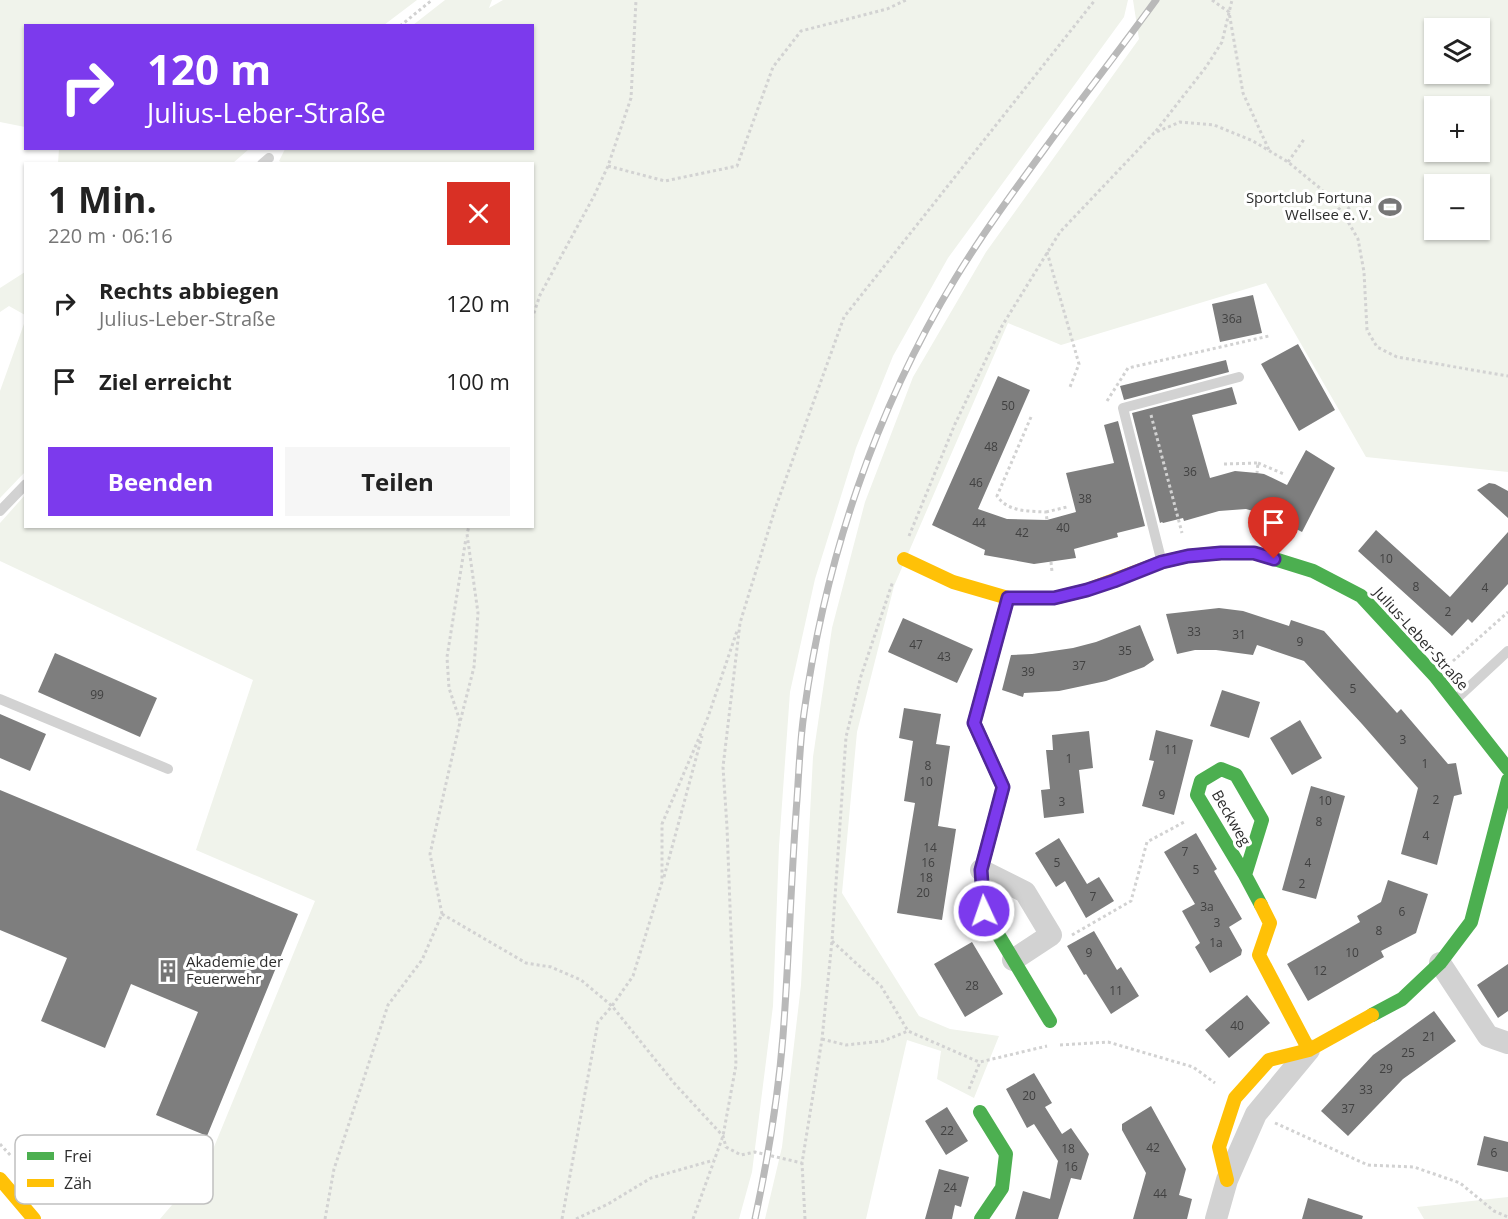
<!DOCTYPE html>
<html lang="de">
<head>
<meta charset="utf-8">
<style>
	body { margin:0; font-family:"Open Sans",sans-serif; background:#f6f6f6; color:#222; height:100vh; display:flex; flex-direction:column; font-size:22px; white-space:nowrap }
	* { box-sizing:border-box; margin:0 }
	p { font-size:20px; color:#767676 }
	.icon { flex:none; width:33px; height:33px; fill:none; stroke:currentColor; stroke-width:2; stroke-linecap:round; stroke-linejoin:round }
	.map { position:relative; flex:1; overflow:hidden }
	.panel { position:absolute; left:24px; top:162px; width:510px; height:366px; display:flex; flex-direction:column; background:#fff; border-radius:0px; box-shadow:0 2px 4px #0004 }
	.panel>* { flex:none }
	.banner { position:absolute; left:24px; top:24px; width:510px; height:126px; border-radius:0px; box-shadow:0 2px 4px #0004; background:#7c3aed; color:#fff; overflow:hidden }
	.tools { position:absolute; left:1424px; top:18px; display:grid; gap:12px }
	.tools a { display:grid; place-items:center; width:66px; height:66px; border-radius:0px; background:#fff; box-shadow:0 2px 4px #0004; font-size:30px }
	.pin { position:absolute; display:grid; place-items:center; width:51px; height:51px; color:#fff; margin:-62px -26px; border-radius:50% 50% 50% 0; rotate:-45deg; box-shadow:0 0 6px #0007 }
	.pin .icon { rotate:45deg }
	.me { position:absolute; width:66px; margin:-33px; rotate:357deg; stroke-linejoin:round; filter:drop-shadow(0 0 4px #0008) }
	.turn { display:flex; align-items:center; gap:21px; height:126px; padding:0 24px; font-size:27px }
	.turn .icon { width:78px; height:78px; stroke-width:2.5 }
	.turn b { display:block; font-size:42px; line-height:51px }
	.round { display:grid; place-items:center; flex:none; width:63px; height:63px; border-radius:0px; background:#f6f6f6 }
	.headline { display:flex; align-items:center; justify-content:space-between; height:102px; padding:0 24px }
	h1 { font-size:36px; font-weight:700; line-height:45px }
	.action { display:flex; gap:12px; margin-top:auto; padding:12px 24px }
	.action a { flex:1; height:69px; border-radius:0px; background:#7c3aed; color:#fff; font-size:24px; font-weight:700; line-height:69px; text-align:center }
	.action a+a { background:#f6f6f6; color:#222 }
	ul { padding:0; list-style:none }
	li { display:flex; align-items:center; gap:18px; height:78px; padding:0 24px }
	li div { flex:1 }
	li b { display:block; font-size:22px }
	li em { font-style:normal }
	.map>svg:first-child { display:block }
	.green { fill:#f0f3eb; fill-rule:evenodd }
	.building { fill:#7e7e7e }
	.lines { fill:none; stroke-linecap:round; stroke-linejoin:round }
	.path { stroke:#d2d2d2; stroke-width:3; stroke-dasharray:3 3; stroke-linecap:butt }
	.lane { stroke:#d2d2d2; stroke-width:10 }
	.street { stroke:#d2d2d2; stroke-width:22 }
	.fast { stroke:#4caf50; stroke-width:14 }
	.slow { stroke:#ffc107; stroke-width:14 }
	.rail-casing { stroke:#b9b9b9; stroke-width:7 }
	.rail { stroke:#fff; stroke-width:4.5; stroke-dasharray:14; stroke-linecap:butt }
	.route-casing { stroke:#51269a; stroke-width:15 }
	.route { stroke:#7c3aed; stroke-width:10 }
	.labels { text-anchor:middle; stroke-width:6; stroke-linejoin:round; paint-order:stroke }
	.number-label { font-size:12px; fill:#414141 }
	.poi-label { font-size:15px; fill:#2d2d2d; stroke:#fff; text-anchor:end }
	.street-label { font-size:15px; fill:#2d2d2d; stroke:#fff }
	.key { fill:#fff; stroke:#c0c0c0; stroke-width:1.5 }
	.key-label { font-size:16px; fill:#2d2d2d }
</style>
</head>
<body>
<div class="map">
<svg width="1508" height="1219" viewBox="0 0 1508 1219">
	<rect width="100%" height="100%" fill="#fff"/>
	<path class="green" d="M 0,0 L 417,0 L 384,25 L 26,26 L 25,127 L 0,122 Z
		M 445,0 L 492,0 L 489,8 L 503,0 L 1128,0 L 1124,17 L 948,258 L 893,356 L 856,448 L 815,579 L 790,692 L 779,846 L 773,1006 L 752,1172 L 739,1219 L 160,1219 L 207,1164 L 315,901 L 196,850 L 253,680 L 0,561 L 0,523 L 25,495 L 26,526 L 532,526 L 532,164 L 367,164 L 365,162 L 364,164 L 285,164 L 279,161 L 285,149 L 532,148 L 532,26 L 413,25 Z
		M 1133,0 L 1508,0 L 1508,472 L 1366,457 L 1266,283 L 1061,345 L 1008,323 L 894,586 L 857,732 L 842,893 L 919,1016 L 950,1029 L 999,1036 L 974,1098 L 937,1079 L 941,1051 L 907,1040 L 866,1219 L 765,1219 L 782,1147 L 801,985 L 813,757 L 832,628 L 865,502 L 913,377 L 986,252 L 1139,39 ZM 1434,28 L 1479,28 L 1479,74 L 1434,74 ZM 1434,106 L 1479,106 L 1479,152 L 1434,152 ZM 1434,184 L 1479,184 L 1479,230 L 1434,230 Z
		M 59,149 L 59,148 L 249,149 L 233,163 L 58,163 Z
		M 25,272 L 25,315 L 9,306 L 0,312 L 0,288 Z
		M 25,321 L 25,472 L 0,498 L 0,391 Z
		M 1508,1197 L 1508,1219 L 1424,1219 L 1417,1207 Z"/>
	<path class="building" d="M 1253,295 L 1262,333 L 1220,342 L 1212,304 Z
		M 1298,344 L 1335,410 L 1299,431 L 1261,364 Z
		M 1226,360 L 1229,372 L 1124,400 L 1120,386 Z
		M 998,376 L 1030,390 L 978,509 L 1007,519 L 1047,520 L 1076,512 L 1066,473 L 1114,463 L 1104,425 L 1118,421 L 1145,526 L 1117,533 L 1118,537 L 1074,549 L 1076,558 L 1034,564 L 984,555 L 985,550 L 932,525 Z
		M 1232,387 L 1237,404 L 1192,415 L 1210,478 L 1235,471 L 1257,473 L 1264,474 L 1287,485 L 1306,450 L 1335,468 L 1302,532 L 1271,516 L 1246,509 L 1219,511 L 1184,521 L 1183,518 L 1163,523 L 1162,522 L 1160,523 L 1132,413 Z
		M 1489,483 L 1495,484 L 1508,491 L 1508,518 L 1477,490 Z
		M 1376,530 L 1450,597 L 1508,532 L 1508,584 L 1472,623 L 1468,619 L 1452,636 L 1358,551 Z
		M 1219,608 L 1243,611 L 1289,626 L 1291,620 L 1324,631 L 1397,713 L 1401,709 L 1448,764 L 1456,763 L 1462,794 L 1454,796 L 1437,865 L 1401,854 L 1418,788 L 1362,724 L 1304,661 L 1257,645 L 1253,655 L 1216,650 L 1195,650 L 1177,654 L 1166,614 Z
		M 903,618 L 973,649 L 957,683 L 888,652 Z
		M 1140,625 L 1154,660 L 1144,667 L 1106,681 L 1059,691 L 1024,693 L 1023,697 L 1002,690 L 1011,655 L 1032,654 L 1073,648 L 1096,642 Z
		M 55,653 L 157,698 L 140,737 L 38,692 Z
		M 1222,690 L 1260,702 L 1249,738 L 1210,726 Z
		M 904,708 L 941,714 L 936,744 L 950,746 L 938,826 L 956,829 L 942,920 L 897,913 L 915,803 L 904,801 L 913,741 L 899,738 Z
		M 0,714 L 46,734 L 30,771 L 0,758 Z
		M 1300,720 L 1322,758 L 1292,775 L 1270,738 Z
		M 1156,730 L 1193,740 L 1174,815 L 1142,806 L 1154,761 L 1149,760 Z
		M 1089,731 L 1093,768 L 1079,770 L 1084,813 L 1044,818 L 1041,790 L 1050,789 L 1046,750 L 1053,750 L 1052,735 Z
		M 1311,786 L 1345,796 L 1316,899 L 1282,890 Z
		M 0,790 L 298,914 L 207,1136 L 156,1115 L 198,1012 L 131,984 L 105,1048 L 41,1021 L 67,958 L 0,930 Z
		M 1196,833 L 1217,869 L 1214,871 L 1242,919 L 1229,927 L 1242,950 L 1241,955 L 1210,973 L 1195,947 L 1200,943 L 1182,911 L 1195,904 L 1164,852 Z
		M 1059,838 L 1087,884 L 1099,877 L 1114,901 L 1086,918 L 1065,881 L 1056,887 L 1035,853 Z
		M 1388,880 L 1428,894 L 1416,933 L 1381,951 L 1384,957 L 1308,1001 L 1287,964 L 1360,922 L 1357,916 L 1381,902 Z
		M 1094,931 L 1117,970 L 1121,967 L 1139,996 L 1111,1014 L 1086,974 L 1084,975 L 1067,946 Z
		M 972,942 L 1003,994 L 965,1017 L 934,964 Z
		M 1508,964 L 1508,1011 L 1498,1018 L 1477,985 Z
		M 1247,995 L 1270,1023 L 1229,1058 L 1205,1030 Z
		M 1434,1011 L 1456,1041 L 1403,1079 L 1348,1136 L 1321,1111 L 1373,1055 Z
		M 1034,1073 L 1052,1103 L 1045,1107 L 1062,1134 L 1071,1128 L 1089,1154 L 1081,1180 L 1071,1178 L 1058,1219 L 1015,1219 L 1023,1191 L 1050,1199 L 1058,1161 L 1034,1124 L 1027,1128 L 1006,1089 Z
		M 1151,1106 L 1186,1169 L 1179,1195 L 1192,1199 L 1187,1219 L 1133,1219 L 1146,1173 L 1122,1130 L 1122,1124 Z
		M 947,1107 L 968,1141 L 946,1155 L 925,1121 Z
		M 1484,1136 L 1508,1142 L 1508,1172 L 1477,1165 Z
		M 939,1169 L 969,1177 L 961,1207 L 955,1205 L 952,1219 L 925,1219 Z
		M 1308,1198 L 1363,1216 L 1362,1219 L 1302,1219 Z"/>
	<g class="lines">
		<path class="path" d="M 1212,0 L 1229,12 L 1243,93 L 1269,150
			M 400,26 L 432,0
			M 1156,131 L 1206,67 L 1222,42 L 1232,0
			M 1288,162 L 1305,138
			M 608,166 L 665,181 L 737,166 L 773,67 L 801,31 L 887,9 L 906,0
			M 1343,213 L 1366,193
			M 1047,252 L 1079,364 L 1070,387
			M 532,319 L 540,295 L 594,196 L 608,166 L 631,98 L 636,0
			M 1107,401 L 1128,368 L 1269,336
			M 1151,415 L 1182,533
			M 1031,417 L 997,496 C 1008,512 1028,511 1046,512 L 1047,520
			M 1258,463 L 1284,474
			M 1224,464 L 1258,463 L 1257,473
			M 1046,512 L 1067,507
			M 1256,530 L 1257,512
			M 909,536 L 955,424 L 1002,326 L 1060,232 L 1154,133 L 1180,122 L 1214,125 L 1253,141 L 1288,162 L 1321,189 L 1343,213 L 1358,239 L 1364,272 L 1367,330 L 1377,347 L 1397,357 L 1508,376
			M 1051,562 L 1052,572
			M 1453,661 L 1508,612
			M 460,721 L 449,688 L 447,657 L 466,538
			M 664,877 L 702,736
			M 442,914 L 526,963 L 551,967 L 581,980 L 612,1006 L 674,1083 L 723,1136 L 726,1147 L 741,1155 L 755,1152 L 802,1163
			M 1072,935 L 1131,901 L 1147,842 L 1186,821
			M 832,941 L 881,986 L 908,1031
			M 822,1039 L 846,1045 L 883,1041 L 908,1031 L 979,1062
			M 1060,1045 L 1108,1042 L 1193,1067 L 1215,1083
			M 969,1089 L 980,1062 L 1047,1046
			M 1275,1123 L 1368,1165 L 1414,1167 L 1460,1183 L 1494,1211 L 1508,1217
			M 0,1144 L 11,1156
			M 325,1219 L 334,1169 L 388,1005 L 422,960 L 442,914 L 430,854 L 460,722 L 474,667 L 478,613 L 467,534 L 469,526
			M 562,1219 L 598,1022 L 612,1006 L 633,976 L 662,882 L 662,824 L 708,717 L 737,631
			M 576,1219 L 608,1204 L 651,1178 L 714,1160
			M 693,1219 L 723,1136 L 736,1065 L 727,827 L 723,767 L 740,623 L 775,509 L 844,317 L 1095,0
			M 805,1219 L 802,1163 L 822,1039 L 832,941 L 846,737 L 861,676 L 893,581"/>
		<path class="lane" d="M 262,164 L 269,158
			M 0,511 L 26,484
			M 1161,559 L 1123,408 L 1239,377
			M 0,699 L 168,769
			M 1455,700 L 1508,651"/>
		<path class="street" d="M 981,870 L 1025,892 L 1051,935 L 1013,960
			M 1440,963 L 1488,1036 L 1508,1043
			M 1216,1219 L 1227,1180 L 1256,1114 L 1309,1050"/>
		<path class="fast" d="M 1268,557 L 1313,571 L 1361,596 L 1435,676 L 1508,769
			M 1008,598 L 974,723 L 1003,787 L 981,870 L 984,911 L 1050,1021
			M 1245,875 L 1197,795 L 1201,781 L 1221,769 L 1236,775 L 1262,820 L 1245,875 L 1261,905
			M 1372,1015 L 1402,999 L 1440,963 L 1471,922 L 1508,780
			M 980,1112 L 1006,1154 L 1002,1188 L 981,1219"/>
		<path class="slow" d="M 904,559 L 953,582 L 1008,598 L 1054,598 L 1087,590 L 1162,562 L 1188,556 L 1221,553 L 1254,553 L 1268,557
			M 1261,905 L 1270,923 L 1259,955 L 1309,1050
			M 0,1179 L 34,1219
			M 1227,1180 L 1219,1147 L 1235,1098 L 1269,1060 L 1309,1050 L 1372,1015"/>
		<g class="rail-casing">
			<path id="rail" d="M 755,1219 C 768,1158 778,1099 783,1036 C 789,957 791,878 797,799 C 799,770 800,741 804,713 C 825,560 875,411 955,279 C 986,228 1022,180 1057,132 C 1090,88 1124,44 1156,0"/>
		</g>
		<use href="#rail" class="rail"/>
	</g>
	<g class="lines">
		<g class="route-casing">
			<path id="route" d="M 984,911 L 981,870 L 1003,787 L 974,723 L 1008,598 L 1054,598 L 1087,590 L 1114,581 L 1162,562 L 1188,556 L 1221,553 L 1254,553 L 1274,559"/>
		</g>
		<use href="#route" class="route"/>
	</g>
	<defs>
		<g id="stadium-bare" transform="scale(1.8)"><path d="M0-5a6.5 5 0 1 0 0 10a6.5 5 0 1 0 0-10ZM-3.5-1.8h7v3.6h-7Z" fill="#767676" stroke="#fff" stroke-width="2.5" paint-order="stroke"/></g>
		<g id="building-bare" transform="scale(1.8)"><path d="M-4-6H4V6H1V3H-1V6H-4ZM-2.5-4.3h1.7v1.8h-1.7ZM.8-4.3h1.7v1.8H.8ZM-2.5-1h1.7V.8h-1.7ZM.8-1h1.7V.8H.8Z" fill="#767676" stroke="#fff" stroke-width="2.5" paint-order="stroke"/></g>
	</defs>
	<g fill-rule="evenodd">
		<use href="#stadium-bare" x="1390" y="207"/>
		<use href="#building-bare" x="168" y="971"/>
	</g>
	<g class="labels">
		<g class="number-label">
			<text x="1232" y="323">36a</text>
			<text x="1008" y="410">50</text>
			<text x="991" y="451">48</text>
			<text x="1190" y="476">36</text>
			<text x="976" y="487">46</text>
			<text x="1085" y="503">38</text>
			<text x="979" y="527">44</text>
			<text x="1063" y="532">40</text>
			<text x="1022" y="537">42</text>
			<text x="1386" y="563">10</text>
			<text x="1416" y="591">8</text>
			<text x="1485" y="592">4</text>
			<text x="1448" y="616">2</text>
			<text x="1194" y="636">33</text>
			<text x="1239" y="639">31</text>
			<text x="1300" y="646">9</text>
			<text x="916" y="649">47</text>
			<text x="1125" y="655">35</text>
			<text x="944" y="661">43</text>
			<text x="1079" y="670">37</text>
			<text x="1028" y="676">39</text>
			<text x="1353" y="693">5</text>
			<text x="97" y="699">99</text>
			<text x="1403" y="744">3</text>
			<text x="1171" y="754">11</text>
			<text x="1069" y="763">1</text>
			<text x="1425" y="768">1</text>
			<text x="928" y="770">8</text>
			<text x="926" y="786">10</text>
			<text x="1162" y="799">9</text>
			<text x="1436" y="804">2</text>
			<text x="1325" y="805">10</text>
			<text x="1062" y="806">3</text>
			<text x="1319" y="826">8</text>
			<text x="1426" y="840">4</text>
			<text x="930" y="852">14</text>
			<text x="1185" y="856">7</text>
			<text x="928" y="867">16</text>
			<text x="1057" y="867">5</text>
			<text x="1308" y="867">4</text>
			<text x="1196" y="874">5</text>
			<text x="926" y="882">18</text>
			<text x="1302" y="888">2</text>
			<text x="923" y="897">20</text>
			<text x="1093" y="901">7</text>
			<text x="1207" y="911">3a</text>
			<text x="1402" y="916">6</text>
			<text x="1217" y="927">3</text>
			<text x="1379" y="935">8</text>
			<text x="1216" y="947">1a</text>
			<text x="1089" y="957">9</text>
			<text x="1352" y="957">10</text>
			<text x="1320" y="975">12</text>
			<text x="972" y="990">28</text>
			<text x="1116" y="995">11</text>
			<text x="1237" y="1030">40</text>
			<text x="1429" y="1041">21</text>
			<text x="1408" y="1057">25</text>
			<text x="1386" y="1073">29</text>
			<text x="1366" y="1094">33</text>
			<text x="1029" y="1100">20</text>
			<text x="1348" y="1113">37</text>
			<text x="947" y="1135">22</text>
			<text x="1153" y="1152">42</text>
			<text x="1068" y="1153">18</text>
			<text x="1494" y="1157">6</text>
			<text x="1071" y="1171">16</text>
			<text x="950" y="1192">24</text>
			<text x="1160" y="1198">44</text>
		</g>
		<g class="poi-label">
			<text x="1372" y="203">Sportclub Fortuna<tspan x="1372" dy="17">Wellsee e. V.</tspan></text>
			<text x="186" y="967" text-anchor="start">Akademie der<tspan x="186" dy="17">Feuerwehr</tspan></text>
		</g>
		<g class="street-label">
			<text transform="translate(1421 639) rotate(48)" y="5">Julius-Leber-Straße</text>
			<text transform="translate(1231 818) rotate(60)" y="5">Beckweg</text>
		</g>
	</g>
	<rect x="15" y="1135" width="198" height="69" rx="9" class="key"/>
	<rect x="27" y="1152" width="27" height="8" fill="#4caf50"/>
	<rect x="27" y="1179" width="27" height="8" fill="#ffc107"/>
	<g class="key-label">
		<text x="64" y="1162">Frei</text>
		<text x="64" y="1189">Zäh</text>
	</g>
</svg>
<div class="tools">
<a><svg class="icon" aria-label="layers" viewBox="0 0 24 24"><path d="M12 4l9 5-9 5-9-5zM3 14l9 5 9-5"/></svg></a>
<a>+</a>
<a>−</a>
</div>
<div class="pin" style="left:1274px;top:559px;background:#d93025"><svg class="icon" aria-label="arrive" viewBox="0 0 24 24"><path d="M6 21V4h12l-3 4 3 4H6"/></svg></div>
<svg class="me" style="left:984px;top:911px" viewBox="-20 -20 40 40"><circle r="17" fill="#7c3aed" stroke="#fff" stroke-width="3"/><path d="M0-11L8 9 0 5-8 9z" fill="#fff"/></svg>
<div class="banner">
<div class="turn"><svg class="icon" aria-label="right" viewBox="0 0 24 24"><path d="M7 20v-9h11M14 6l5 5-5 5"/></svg><div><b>120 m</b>Julius-Leber-Straße</div></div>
</div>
<section class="panel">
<div class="headline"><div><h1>1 Min.</h1><p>220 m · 06:16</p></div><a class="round" style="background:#d93025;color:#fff"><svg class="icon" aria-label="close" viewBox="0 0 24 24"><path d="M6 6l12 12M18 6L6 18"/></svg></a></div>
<ul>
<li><svg class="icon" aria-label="right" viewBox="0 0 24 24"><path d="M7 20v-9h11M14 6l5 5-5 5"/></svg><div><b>Rechts abbiegen</b><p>Julius-Leber-Straße</p></div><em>120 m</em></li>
<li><svg class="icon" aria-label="arrive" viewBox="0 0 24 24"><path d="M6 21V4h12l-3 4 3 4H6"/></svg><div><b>Ziel erreicht</b></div><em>100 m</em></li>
</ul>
<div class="action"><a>Beenden</a><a>Teilen</a></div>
</section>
</div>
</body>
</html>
